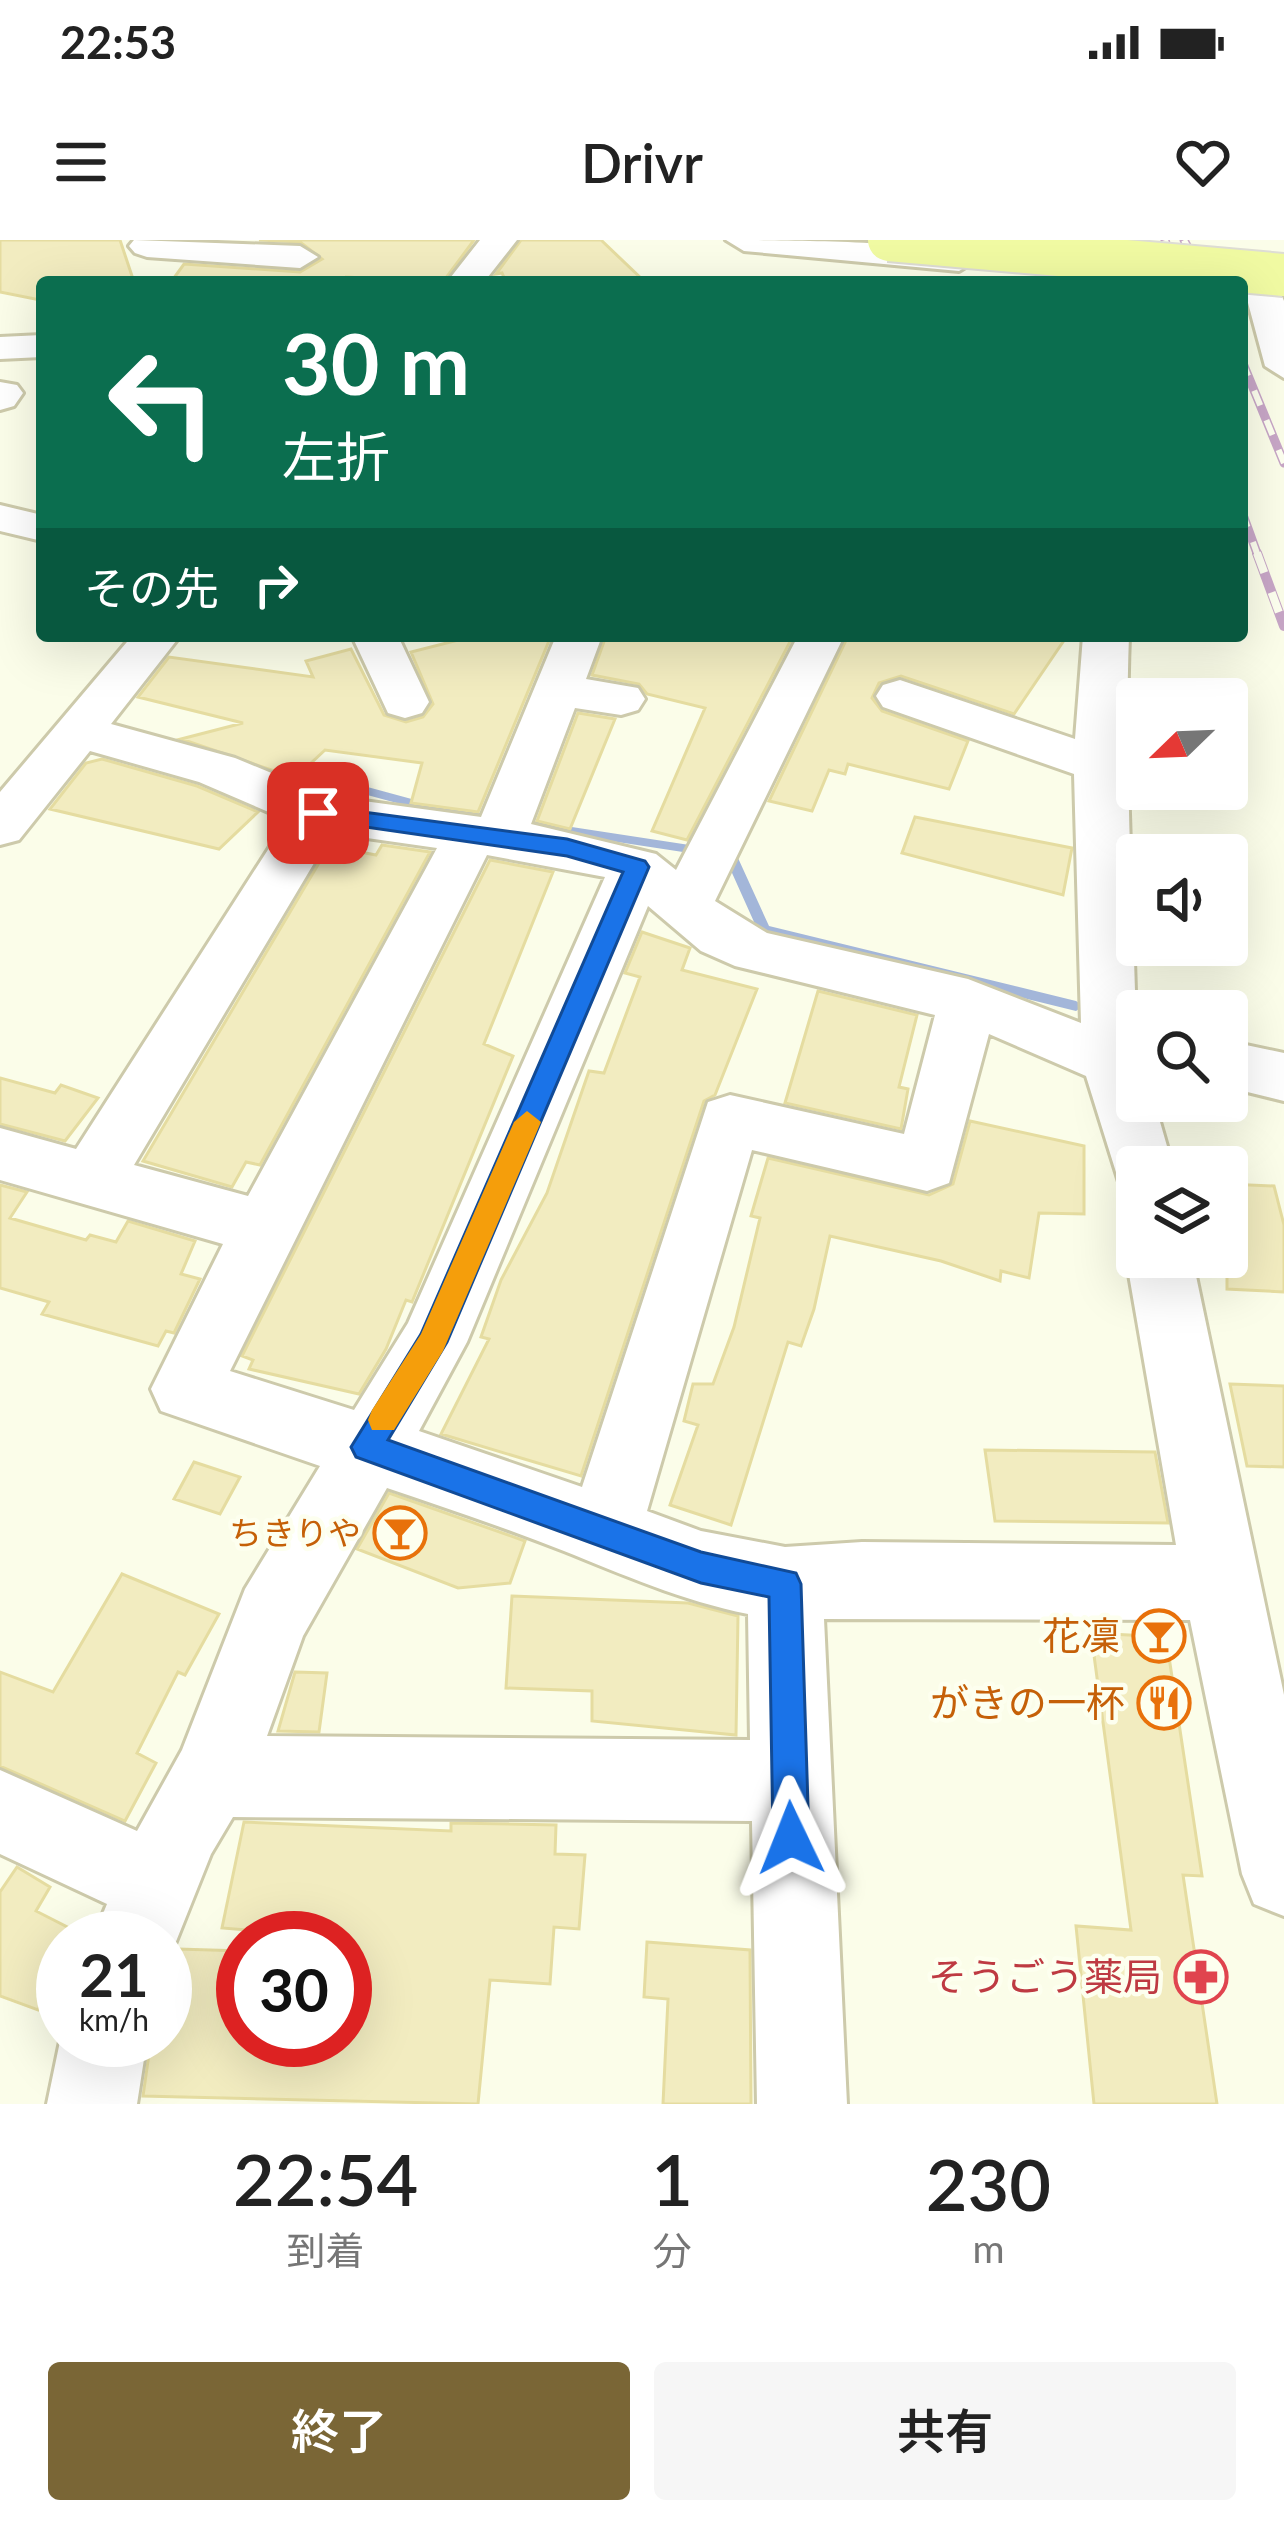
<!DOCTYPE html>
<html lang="ja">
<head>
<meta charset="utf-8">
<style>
	body { margin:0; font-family:Lato,"Noto Sans JP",sans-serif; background:#f6f6f6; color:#222; height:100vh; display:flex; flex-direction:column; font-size:45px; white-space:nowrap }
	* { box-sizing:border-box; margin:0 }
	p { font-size:39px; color:#767676 }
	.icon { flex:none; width:66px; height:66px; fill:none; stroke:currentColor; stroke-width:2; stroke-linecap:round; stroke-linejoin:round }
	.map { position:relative; height:1864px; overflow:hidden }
	.panel { display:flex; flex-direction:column; background:#fff; flex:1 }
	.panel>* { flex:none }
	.guide { position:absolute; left:36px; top:36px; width:1212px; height:366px; border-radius:12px; box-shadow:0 12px 48px #0002; background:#0b6e4f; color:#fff; overflow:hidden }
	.needle { width:78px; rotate:247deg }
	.controls { position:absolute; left:1116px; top:438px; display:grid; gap:24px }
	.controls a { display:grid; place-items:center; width:132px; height:132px; border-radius:12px; background:#fff; box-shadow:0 12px 48px #0002; font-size:60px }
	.speed { position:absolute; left:36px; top:1671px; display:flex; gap:24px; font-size:60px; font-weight:700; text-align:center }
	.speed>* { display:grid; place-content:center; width:156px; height:156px; border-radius:50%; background:#fff; box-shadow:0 12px 48px #0002; line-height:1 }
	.speed small { font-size:30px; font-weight:400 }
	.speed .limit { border:18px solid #d22; background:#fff; color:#111 }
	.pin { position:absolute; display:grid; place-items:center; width:102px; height:102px; color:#fff; margin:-51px; border-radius:24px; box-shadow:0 6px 18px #0006 }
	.me { position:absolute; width:132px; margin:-66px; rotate:358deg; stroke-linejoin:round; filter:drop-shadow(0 0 9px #0008) }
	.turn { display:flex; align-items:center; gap:42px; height:252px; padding:0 48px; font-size:54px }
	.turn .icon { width:156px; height:156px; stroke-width:2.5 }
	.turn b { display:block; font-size:84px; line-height:102px }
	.then { display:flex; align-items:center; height:114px; padding:0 48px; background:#0003; gap:24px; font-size:45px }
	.eta { display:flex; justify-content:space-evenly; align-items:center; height:204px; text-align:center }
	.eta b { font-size:72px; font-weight:600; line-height:84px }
	.cta { display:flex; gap:24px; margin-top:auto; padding:24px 48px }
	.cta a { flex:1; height:138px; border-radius:12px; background:#7a6636; color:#fff; font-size:48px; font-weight:600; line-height:138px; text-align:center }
	.cta a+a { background:#f6f6f6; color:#222 }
	.status { display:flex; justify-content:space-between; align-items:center; height:84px; padding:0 60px; background:#fff; direction:ltr }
	.status svg { height:33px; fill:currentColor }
	header { display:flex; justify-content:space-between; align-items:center; height:156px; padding:0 48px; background:#fff; font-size:54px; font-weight:600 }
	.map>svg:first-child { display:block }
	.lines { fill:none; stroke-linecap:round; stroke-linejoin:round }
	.stream { fill:#a3b6d9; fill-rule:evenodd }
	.building { fill:#f2ecc0; stroke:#e5dca0; stroke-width:3 }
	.minor-casing { stroke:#cdcaab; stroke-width:6 }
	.minor { fill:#fff; fill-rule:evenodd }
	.rail-far1-casing { stroke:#c7a6c6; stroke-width:9 }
	.rail-casing { stroke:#c7a6c6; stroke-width:10 }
	.rail-far1 { stroke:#fdffef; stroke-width:6; stroke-dasharray:16; stroke-linecap:butt }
	.rail { stroke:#fdffef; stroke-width:8; stroke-dasharray:21; stroke-linecap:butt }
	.major-bridge-casing { stroke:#deddd4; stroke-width:46; stroke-linecap:butt }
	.major-bridge { stroke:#f0faa2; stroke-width:42 }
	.route { fill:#1a73e8; stroke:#114b97; stroke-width:3 }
	.slow { fill:#f59e0b }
	.labels { text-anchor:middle; stroke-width:9; stroke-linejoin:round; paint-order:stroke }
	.food-label { font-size:33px; fill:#c56008; stroke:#fdffef; text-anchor:end }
	.near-food-label { font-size:39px; fill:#c56008; stroke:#fdffef; text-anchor:end }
	.near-health-label { font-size:39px; fill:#be3a42; stroke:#fdffef; text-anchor:end }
</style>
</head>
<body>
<div class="status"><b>22:53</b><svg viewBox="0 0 49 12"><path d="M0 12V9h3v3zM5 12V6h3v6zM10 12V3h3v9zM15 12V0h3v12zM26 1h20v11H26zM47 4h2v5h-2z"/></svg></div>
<header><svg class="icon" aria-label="menu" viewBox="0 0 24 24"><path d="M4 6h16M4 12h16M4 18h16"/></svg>Drivr<svg class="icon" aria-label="heart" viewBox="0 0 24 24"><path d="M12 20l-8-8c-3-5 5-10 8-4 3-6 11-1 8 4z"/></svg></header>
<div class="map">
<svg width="1284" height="1864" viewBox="0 0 1284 1864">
	<rect width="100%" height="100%" fill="#fbfde9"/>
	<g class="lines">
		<path class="stream" d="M 316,533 L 441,567 L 696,606 L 738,618 L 769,686 L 1076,761 L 1083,766 L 1076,771 L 759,693 L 728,624 L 696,614 L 441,575 L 312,540 L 312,534 Z"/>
	</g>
	<path class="building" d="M 0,0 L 120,0 L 134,42 L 42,42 L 40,60 L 0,52 Z
		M 259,0 L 474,0 L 443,42 L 346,37 L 343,42 L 171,42 L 184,24 L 300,32 L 322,19 L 300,2 Z
		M 521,0 L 601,0 L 645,42 L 506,42 L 502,33 L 496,34 Z
		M 474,396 L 551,396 L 478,572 L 411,563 L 422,523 L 325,510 L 295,538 L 181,499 L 243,483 L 138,457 L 169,417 L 313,437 L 306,421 L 351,409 L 384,475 L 406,482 L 423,477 L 433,464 L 411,412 Z
		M 606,396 L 793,396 L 687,600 L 652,591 L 705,468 L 647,454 L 639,444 L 592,435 Z
		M 848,396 L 1067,396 L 1014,474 L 901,436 L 879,443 L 872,458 L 882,471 L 968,501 L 949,549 L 848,524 L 845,534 L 829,530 L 812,571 L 769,561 Z
		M 578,473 L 615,479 L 570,589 L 537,581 Z
		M 102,519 L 197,546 L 258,572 L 219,609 L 50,569 L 86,523 Z
		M 915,577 L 1072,608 L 1063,655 L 902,613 Z
		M 382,605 L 430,612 L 260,925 L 246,922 L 232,947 L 143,921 L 329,606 L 376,615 Z
		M 490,620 L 553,632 L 484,804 L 513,816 L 412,1062 L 406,1060 L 386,1109 L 359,1154 L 249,1129 L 253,1120 L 242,1116 Z
		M 642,692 L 690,708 L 682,730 L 757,749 L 715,855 L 704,861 L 581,1236 L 441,1194 L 489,1099 L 481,1097 L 501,1040 L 547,953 L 589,831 L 604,833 L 640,737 L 625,733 Z
		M 818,751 L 917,775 L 899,847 L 908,849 L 901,889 L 785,863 Z
		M 0,838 L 55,853 L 61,845 L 98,858 L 65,901 L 0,884 Z
		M 970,881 L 1084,906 L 1084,974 L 1039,973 L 1029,1038 L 1001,1031 L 1000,1041 L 941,1021 L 830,996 L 814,1069 L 801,1106 L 788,1102 L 731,1285 L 670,1265 L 698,1185 L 684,1181 L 693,1144 L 713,1144 L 734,1087 L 760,978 L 751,976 L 768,918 L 929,955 L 953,944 Z
		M 1227,944 L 1274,946 L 1284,985 L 1284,1052 L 1227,1049 Z
		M 0,945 L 27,952 L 10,978 L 86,1000 L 90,995 L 116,1002 L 128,981 L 195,1001 L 181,1034 L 200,1039 L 174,1093 L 166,1091 L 158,1106 L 42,1074 L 49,1062 L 0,1048 Z
		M 1230,1144 L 1284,1146 L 1284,1227 L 1247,1226 Z
		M 985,1210 L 1155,1212 L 1168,1283 L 995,1281 Z
		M 194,1222 L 240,1237 L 220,1274 L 174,1259 Z
		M 389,1253 L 525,1301 L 510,1343 L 458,1348 L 357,1309 Z
		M 122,1334 L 219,1374 L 185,1435 L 178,1432 L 137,1513 L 156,1523 L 125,1581 L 0,1526 L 0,1432 L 53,1452 Z
		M 512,1356 L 688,1363 L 738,1376 L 736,1495 L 592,1481 L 592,1451 L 506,1448 Z
		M 1091,1393 L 1166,1397 L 1202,1636 L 1183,1635 L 1217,1864 L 1094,1864 L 1076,1686 L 1131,1690 Z
		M 295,1432 L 327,1433 L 319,1492 L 278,1491 Z
		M 244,1582 L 451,1591 L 451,1583 L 556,1585 L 555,1614 L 585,1615 L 579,1689 L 554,1687 L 550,1744 L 490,1740 L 478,1864 L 143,1856 L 151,1800 L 165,1800 L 165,1733 L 178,1709 L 243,1711 L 243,1800 L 345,1800 L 345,1698 L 222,1688 Z
		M 17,1627 L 50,1647 L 36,1671 L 77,1692 L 74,1698 L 63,1698 L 63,1720 L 38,1770 L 0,1756 L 0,1652 Z
		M 647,1702 L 750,1710 L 751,1864 L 663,1864 L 668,1759 L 644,1757 Z"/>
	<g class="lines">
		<g class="minor-casing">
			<path id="minor" d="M 134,0 L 300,6 L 318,17 L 300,28 L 147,17 L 135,13 L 129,6 Z
				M 480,0 L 517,0 L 484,42 L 447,42 Z
				M 726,0 C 766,0 959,0 977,20 L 959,31 L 744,11 Z
				M 1262,37 L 1275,40 L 1284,61 L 1284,138 L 1265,126 L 1244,48 Z
				M 42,95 L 42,117 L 0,119 L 0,97 Z
				M 0,142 L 17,145 L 23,153 L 14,166 L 0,170 Z
				M 0,265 L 42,275 L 42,301 L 0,291 Z
				M 132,396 L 180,396 L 111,484 L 235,518 L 327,556 L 481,577 L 556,396 L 602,396 L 586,439 L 638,448 L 645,459 L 638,470 L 621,475 L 575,468 L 531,584 L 656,614 L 676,630 L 798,396 L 844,396 L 715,661 L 767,693 L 968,739 L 1081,783 L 1074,534 L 883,467 L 876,456 L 883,445 L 900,440 L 1075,499 L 1083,396 L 1129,396 C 1123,552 1137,707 1137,861 L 1154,861 L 1173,927 L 1137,927 L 1137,951 L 1120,945 L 1086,836 L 989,794 L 949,943 L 927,951 L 752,910 L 647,1271 L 701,1291 L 785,1307 L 862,1302 L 1176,1305 L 1126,1017 L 1137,997 L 1137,1017 L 1192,1017 L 1284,1455 L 1284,1676 L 1254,1664 L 1242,1634 L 1190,1380 L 824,1379 L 847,1864 L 757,1864 L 752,1581 L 233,1577 L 211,1614 L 165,1729 L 165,1698 L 93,1698 L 107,1664 L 0,1614 L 0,1530 L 137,1591 L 182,1510 L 245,1349 L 320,1226 L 161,1171 L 151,1149 L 223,1004 L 0,940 L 0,888 L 76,909 L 287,580 L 199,542 L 90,511 L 19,600 L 0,605 L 0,552 ZM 332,593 L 437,608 L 248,956 L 134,925 ZM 487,615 L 605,637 L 408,1083 L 354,1170 L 230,1131 ZM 648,666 L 701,711 L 735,726 L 935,775 L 904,894 L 730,855 L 708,862 L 582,1247 L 419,1191 L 467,1102 ZM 387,1248 C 446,1268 506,1288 564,1311 C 621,1334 683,1361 748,1374 L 750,1500 L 267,1496 L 303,1396 Z
				M 352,396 L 398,396 L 429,462 L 422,473 L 405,478 L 388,473 Z
				M 1227,801 L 1284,813 L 1284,861 L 1227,847 Z
				M 63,1787 L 63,1800 L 147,1800 L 137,1864 L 47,1864 Z"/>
		</g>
		<use href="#minor" class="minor"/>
		<g class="rail-far1-casing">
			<path id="rail-far1" d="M 1165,0 L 1178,42
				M 1184,0 L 1206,42
				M 1242,121 L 1284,223
				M 1242,272 L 1258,316"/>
		</g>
		<g class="rail-casing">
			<path id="rail" d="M 1257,313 L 1284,386"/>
		</g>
		<use href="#rail-far1" class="rail-far1"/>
		<use href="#rail" class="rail"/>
		<g class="major-bridge-casing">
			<path id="major-bridge" d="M 889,0 L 1284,35"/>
		</g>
		<use href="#major-bridge" class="major-bridge"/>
	</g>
	<path class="route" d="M 318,566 L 567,599 L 645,621 L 649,627 L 447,1102 L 388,1200 L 701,1312 L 796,1333 L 801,1344 L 809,1598 L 804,1611 L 791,1616 L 778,1611 L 773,1598 L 769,1357 L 701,1343 L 356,1217 L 351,1207 L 421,1094 L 623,632 L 567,616 L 310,579 L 310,568 Z"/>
	<path class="slow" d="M 527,871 L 541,882 L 443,1111 L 394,1190 L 372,1190 L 368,1180 L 372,1170 L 421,1094 L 514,882 Z"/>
	<defs>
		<g id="bar-ring" transform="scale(2.7)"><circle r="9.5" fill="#fdffef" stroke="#e8710a" stroke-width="1.5"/><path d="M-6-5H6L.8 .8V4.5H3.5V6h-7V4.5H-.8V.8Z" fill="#e8710a"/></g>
		<g id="restaurant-ring" transform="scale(2.7)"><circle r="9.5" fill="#fdffef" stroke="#e8710a" stroke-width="1.5"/><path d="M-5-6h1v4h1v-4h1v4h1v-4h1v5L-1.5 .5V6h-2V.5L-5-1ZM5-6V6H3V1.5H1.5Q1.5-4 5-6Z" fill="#e8710a"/></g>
		<g id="pharmacy-ring" transform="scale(2.7)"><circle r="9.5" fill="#fdffef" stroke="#e0444e" stroke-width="1.5"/><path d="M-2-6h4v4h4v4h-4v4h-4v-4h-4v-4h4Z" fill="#e0444e"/></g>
	</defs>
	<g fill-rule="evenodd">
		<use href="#bar-ring" x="400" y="1293"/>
		<use href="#bar-ring" x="1159" y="1396"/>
		<use href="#restaurant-ring" x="1164" y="1463"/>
		<use href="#pharmacy-ring" x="1201" y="1737"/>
	</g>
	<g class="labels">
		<g class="food-label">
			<text x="361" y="1305">ちきりや</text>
		</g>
		<g class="near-food-label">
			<text x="1120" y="1410">花凜</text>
			<text x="1125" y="1477">がきの一杯</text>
		</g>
		<g class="near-health-label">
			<text x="1162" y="1751">そうごう薬局</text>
		</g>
	</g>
</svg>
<div class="controls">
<a><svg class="needle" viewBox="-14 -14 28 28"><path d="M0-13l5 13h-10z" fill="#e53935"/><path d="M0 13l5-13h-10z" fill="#767676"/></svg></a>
<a><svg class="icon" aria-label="sound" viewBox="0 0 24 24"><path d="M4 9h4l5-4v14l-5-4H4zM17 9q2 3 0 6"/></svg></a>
<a><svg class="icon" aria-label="search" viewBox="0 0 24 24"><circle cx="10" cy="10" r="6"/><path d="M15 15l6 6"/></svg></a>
<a><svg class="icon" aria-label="layers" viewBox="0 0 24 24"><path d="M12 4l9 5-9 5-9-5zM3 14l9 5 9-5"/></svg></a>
</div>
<div class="speed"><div>21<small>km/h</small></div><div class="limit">30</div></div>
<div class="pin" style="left:318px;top:573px;background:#d93025"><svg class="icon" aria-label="arrive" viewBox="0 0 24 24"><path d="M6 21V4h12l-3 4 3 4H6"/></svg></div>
<svg class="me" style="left:791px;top:1598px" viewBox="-20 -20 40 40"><path d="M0-17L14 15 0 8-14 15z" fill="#1a73e8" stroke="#fff" stroke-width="4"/></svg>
<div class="guide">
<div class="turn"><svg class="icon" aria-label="left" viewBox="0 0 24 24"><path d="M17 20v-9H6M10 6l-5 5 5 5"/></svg><div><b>30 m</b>左折</div></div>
<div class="then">その先<svg class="icon" aria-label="right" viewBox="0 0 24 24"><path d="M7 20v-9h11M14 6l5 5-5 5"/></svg></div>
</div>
</div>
<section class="panel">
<div class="eta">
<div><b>22:54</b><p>到着</p></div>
<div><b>1</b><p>分</p></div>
<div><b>230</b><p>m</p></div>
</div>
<div class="cta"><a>終了</a><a>共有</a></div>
</section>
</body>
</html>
